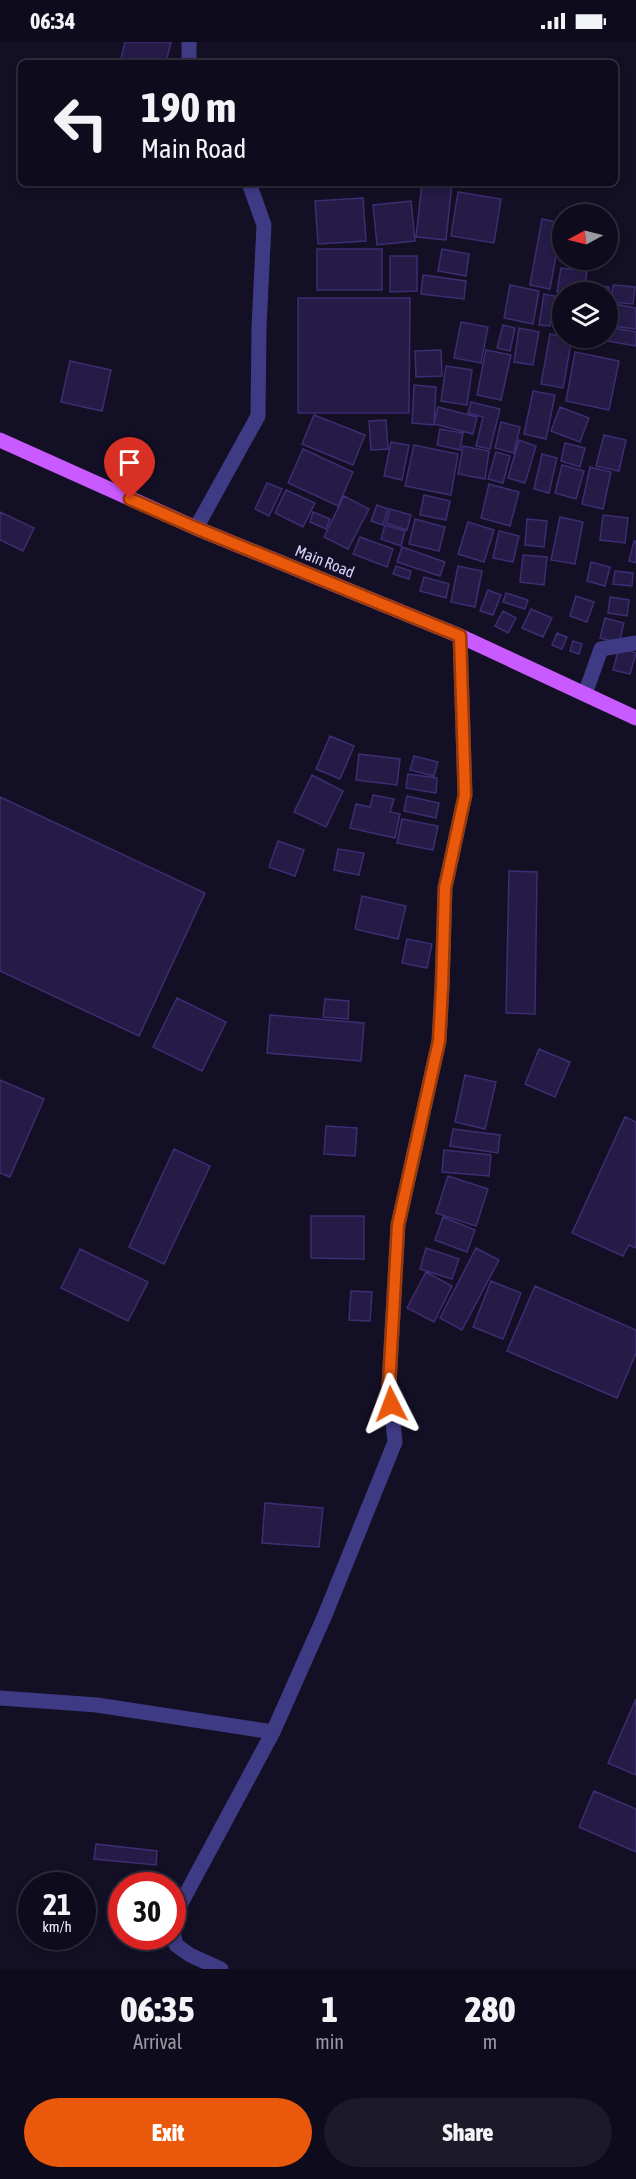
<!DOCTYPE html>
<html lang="en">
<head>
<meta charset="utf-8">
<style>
	body { margin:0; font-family:"Asap Condensed",sans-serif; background:#1c1929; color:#f1f3f6; height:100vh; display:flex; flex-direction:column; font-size:22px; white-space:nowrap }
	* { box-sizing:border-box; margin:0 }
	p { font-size:20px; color:#9b9ba3 }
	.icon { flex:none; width:33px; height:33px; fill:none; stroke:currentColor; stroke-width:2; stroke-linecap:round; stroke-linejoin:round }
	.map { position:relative; height:1927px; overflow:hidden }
	.panel { display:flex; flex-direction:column; background:#0e0b1c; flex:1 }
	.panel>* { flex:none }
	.guide { position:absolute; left:18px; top:18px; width:600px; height:126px; border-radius:9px; box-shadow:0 3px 9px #0003,0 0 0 2px #2e2b3b; background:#0e0b1c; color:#f1f3f6; overflow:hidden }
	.needle { width:39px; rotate:263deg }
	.tools { position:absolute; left:552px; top:162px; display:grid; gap:12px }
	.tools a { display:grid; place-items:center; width:66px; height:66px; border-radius:50%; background:#0e0b1c; box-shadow:0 3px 9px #0003,0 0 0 2px #2e2b3b; font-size:30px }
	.speed { position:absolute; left:18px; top:1830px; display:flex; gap:12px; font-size:30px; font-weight:700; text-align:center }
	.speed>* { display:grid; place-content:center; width:78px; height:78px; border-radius:50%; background:#0e0b1c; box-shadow:0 3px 9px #0003,0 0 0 2px #2e2b3b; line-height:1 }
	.speed small { font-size:15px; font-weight:400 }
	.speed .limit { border:9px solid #d22; background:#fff; color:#111 }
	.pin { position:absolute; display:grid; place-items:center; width:51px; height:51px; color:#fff; margin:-62px -26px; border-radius:50% 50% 50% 0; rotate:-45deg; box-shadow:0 0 6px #0007 }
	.pin .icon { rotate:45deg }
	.me { position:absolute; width:66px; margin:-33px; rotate:357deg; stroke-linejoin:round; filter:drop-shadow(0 0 4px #0008) }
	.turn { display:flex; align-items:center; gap:21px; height:126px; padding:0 24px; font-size:27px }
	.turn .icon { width:78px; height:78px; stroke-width:2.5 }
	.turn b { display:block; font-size:42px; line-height:51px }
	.eta { display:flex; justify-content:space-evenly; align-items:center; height:102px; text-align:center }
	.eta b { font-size:36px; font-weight:800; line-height:42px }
	.primary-button { display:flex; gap:12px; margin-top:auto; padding:12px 24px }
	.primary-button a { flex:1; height:69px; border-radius:36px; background:#ea580c; color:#fff; font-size:24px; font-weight:800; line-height:69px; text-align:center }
	.primary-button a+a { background:#1c1929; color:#f1f3f6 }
	.status { display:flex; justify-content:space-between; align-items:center; height:42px; padding:0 30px; background:#0e0b1c; direction:ltr }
	.status svg { height:16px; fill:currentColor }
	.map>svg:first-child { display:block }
	.building { fill:#251b46; stroke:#3d2d72; stroke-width:1.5 }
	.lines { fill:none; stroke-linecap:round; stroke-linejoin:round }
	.minor { stroke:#3f3a84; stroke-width:15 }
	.major { stroke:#c85aff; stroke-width:15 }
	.route-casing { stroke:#983908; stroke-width:15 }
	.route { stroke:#ea580c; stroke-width:10 }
	.labels { text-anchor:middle; stroke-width:6; stroke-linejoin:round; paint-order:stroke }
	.street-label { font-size:16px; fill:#dad3ff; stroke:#130f25 }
</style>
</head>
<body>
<div class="status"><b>06:34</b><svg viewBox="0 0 49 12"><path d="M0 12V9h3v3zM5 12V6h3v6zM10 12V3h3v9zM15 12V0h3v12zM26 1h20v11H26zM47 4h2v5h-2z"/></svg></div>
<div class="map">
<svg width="636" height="1927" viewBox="0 0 636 1927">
	<rect width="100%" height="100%" fill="#130f25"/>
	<path class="building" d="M 125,0 L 171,0 L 166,21 L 120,21 Z
		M 422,141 L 452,142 L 446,198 L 416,195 Z
		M 458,150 L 501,157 L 494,201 L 451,194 Z
		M 363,156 L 366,199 L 318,202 L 315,159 Z
		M 411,159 L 415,199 L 377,203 L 373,163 Z
		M 542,177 L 562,181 L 550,247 L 530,243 Z
		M 562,203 L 562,218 L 587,218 L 586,223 L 560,219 Z
		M 317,207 L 382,207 L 382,248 L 317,248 Z
		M 442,207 L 469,212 L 466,234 L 438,229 Z
		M 390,214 L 417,214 L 417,249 L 390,250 Z
		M 561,226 L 587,229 L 584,250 L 557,250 Z
		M 423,233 L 466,239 L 464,257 L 421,252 Z
		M 510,243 L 539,249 L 533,282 L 504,276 Z
		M 613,243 L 635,245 L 633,262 L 611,260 Z
		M 593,244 L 609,245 L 609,256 L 608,250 L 592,250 Z
		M 544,252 L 555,254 L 550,284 L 539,283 Z
		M 298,256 L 410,256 L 409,371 L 298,371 Z
		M 615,262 L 636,266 L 636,287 L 612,284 Z
		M 461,280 L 488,285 L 481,321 L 454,316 Z
		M 503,283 L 515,286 L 510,309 L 497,306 Z
		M 609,285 L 636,290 L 636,304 L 607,299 Z
		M 519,286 L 539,290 L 533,323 L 514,320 Z
		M 550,292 L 572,296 L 563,346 L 541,342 Z
		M 441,308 L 442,334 L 416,335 L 415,309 Z
		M 486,308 L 511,313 L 501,358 L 477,353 Z
		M 575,310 L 619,319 L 609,368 L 566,359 Z
		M 70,319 L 111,328 L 102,369 L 61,360 Z
		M 446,324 L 472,328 L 467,363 L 441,359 Z
		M 414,343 L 436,345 L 434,383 L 412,381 Z
		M 533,349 L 555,353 L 546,397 L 524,392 Z
		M 471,360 L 500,367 L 490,407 L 476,404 L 483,375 L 468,371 Z
		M 438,365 L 477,375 L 473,392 L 434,382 Z
		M 560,365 L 589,376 L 580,400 L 551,389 Z
		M 314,373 L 365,393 L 353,423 L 302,402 Z
		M 386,378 L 388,407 L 371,408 L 369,379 Z
		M 501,380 L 520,385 L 514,411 L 495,406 Z
		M 440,387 L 463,391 L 460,408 L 437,403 Z
		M 604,393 L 626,398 L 619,429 L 596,424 Z
		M 519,398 L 536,404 L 525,441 L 508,436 Z
		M 391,400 L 409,403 L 402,438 L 384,434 Z
		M 565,401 L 585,406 L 580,425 L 561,419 Z
		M 414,403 L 458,412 L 451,453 L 405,444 Z
		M 463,404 L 489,409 L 485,437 L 458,432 Z
		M 303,407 L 353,430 L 338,464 L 288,441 Z
		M 496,410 L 510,414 L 503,441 L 488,437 Z
		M 542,412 L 557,416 L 549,451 L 534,447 Z
		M 562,423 L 584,429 L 576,457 L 555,451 Z
		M 590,425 L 611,430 L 603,467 L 582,462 Z
		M 267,441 L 282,447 L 269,474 L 255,467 Z
		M 489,442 L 519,450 L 510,484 L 481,476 Z
		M 286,448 L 315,461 L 303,485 L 275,471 Z
		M 424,453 L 450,459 L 446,478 L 420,473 Z
		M 344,454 L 369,467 L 348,507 L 324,495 Z
		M 377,463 L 388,467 L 383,483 L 371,479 Z
		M 390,467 L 411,473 L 407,488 L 386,481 Z
		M 0,470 L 34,486 L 23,509 L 0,498 Z
		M 313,470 L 330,477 L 326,487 L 310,480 Z
		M 603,473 L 628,476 L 625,501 L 600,498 Z
		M 560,475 L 583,480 L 575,522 L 551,518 Z
		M 415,477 L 445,485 L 439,509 L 409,502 Z
		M 527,477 L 547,479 L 544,505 L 525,503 Z
		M 468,480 L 494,488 L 484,520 L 458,512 Z
		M 385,483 L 405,489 L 401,504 L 381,497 Z
		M 499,489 L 519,494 L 513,520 L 493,516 Z
		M 360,495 L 393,507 L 387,525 L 353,512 Z
		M 634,499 L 636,499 L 636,521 L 629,519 Z
		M 402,505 L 445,520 L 440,534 L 397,520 Z
		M 523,513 L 547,515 L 544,543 L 520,540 Z
		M 591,520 L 610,525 L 605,544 L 587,539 Z
		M 396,524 L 411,529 L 409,537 L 393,532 Z
		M 458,524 L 482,529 L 475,565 L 451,560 Z
		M 615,529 L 633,531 L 632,544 L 613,542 Z
		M 424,535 L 449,542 L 446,556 L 420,549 Z
		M 488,548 L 501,553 L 493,573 L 480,569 Z
		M 506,551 L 528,558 L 525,567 L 503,560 Z
		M 576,554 L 594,560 L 587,580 L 570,574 Z
		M 610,555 L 629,558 L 627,574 L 608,571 Z
		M 531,567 L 552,576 L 543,595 L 522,586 Z
		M 503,569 L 516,576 L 508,591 L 495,584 Z
		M 605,576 L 624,581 L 619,601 L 600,596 Z
		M 557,591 L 567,595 L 562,607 L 552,603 Z
		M 573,599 L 582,602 L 579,612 L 570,609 Z
		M 619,606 L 636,611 L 630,632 L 613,628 Z
		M 330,694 L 354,704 L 340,737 L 316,727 Z
		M 359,712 L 400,717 L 397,743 L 356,738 Z
		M 414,714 L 438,720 L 434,734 L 410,728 Z
		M 408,732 L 437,736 L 436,751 L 406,746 Z
		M 312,733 L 343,749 L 326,785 L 294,770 Z
		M 373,753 L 394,757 L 390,770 L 400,772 L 395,796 L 350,786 L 356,762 L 370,765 Z
		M 407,754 L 439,761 L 436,776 L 404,769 Z
		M 0,755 L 205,851 L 139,994 L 0,929 Z
		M 402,777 L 438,784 L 433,808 L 397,801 Z
		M 278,799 L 304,808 L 295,834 L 269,825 Z
		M 338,807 L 364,811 L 359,833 L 334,828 Z
		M 509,829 L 537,830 L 535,972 L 506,971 Z
		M 362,854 L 406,864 L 398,897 L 355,887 Z
		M 407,897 L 432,902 L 427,926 L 402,921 Z
		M 177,956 L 226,980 L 202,1029 L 153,1005 Z
		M 325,957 L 349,959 L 348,977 L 323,975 Z
		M 270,973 L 364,981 L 361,1019 L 267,1011 Z
		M 539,1007 L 570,1020 L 555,1055 L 525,1042 Z
		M 465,1033 L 496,1040 L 485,1087 L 455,1080 Z
		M 0,1038 L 44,1057 L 10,1135 L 0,1131 Z
		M 625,1075 L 636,1080 L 636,1206 L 629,1203 L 623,1214 L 572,1191 Z
		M 326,1084 L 357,1086 L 355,1114 L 324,1112 Z
		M 453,1087 L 500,1093 L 498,1111 L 450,1104 Z
		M 174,1107 L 210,1124 L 164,1222 L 129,1205 Z
		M 444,1108 L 491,1113 L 489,1134 L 442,1130 Z
		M 448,1134 L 488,1147 L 476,1184 L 436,1171 Z
		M 311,1174 L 364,1174 L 364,1217 L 311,1216 Z
		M 443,1175 L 475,1188 L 467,1210 L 435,1198 Z
		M 426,1206 L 459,1217 L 452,1237 L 420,1227 Z
		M 476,1206 L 499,1218 L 462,1288 L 440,1276 Z
		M 80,1207 L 148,1240 L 128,1279 L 61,1246 Z
		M 426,1230 L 452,1244 L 434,1280 L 407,1266 Z
		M 491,1239 L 521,1251 L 503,1297 L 473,1285 Z
		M 535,1244 L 636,1288 L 636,1311 L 617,1356 L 507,1309 Z
		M 351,1249 L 372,1250 L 370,1279 L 349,1278 Z
		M 265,1461 L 323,1466 L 319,1505 L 262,1501 Z
		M 636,1657 L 636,1733 L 608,1721 Z
		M 594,1749 L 636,1767 L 636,1810 L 579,1785 Z
		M 96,1802 L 157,1809 L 156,1823 L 94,1817 Z"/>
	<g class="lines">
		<path class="minor" d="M 189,21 L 189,0
			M 196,486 L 258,374 L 259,285 L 264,183 L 249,141
			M 585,652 L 601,607 L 636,601
			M 0,1656 L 97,1663 L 273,1690
			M 172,1884 L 179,1865 L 273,1690 L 325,1573 L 395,1400 L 389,1343 L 398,1183 L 439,999 L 442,945 L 445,846 L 465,753 L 460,594
			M 172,1886 L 176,1903 L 190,1913 L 221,1927"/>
		<path class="major" d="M 0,398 L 196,486 L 460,594 L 636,676"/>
	</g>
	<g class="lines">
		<g class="route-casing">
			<path id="route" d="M 130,457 L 196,486 L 460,594 L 465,753 L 445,846 L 442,945 L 439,999 L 398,1183 L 389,1343 L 391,1362"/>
		</g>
		<use href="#route" class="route"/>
	</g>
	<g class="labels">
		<g class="street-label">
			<text transform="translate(325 519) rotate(22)" y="6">Main Road</text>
		</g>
	</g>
</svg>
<div class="tools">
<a><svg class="needle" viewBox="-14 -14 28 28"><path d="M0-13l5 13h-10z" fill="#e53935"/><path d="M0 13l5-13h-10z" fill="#9b9ba3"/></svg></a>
<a><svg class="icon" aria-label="layers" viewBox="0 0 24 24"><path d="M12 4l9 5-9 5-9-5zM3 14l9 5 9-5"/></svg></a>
</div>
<div class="speed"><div>21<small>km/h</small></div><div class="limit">30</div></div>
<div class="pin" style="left:130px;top:457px;background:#d93025"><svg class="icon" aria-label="arrive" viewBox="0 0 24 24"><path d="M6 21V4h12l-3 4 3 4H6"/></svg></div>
<svg class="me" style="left:391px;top:1362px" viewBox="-20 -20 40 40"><path d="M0-17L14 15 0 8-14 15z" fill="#ea580c" stroke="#fff" stroke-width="4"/></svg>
<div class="guide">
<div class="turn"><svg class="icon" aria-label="left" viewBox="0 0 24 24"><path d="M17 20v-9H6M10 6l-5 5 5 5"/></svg><div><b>190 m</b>Main Road</div></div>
</div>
</div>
<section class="panel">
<div class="eta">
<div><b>06:35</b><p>Arrival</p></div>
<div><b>1</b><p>min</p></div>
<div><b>280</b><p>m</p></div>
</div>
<div class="primary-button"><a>Exit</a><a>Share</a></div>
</section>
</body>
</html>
